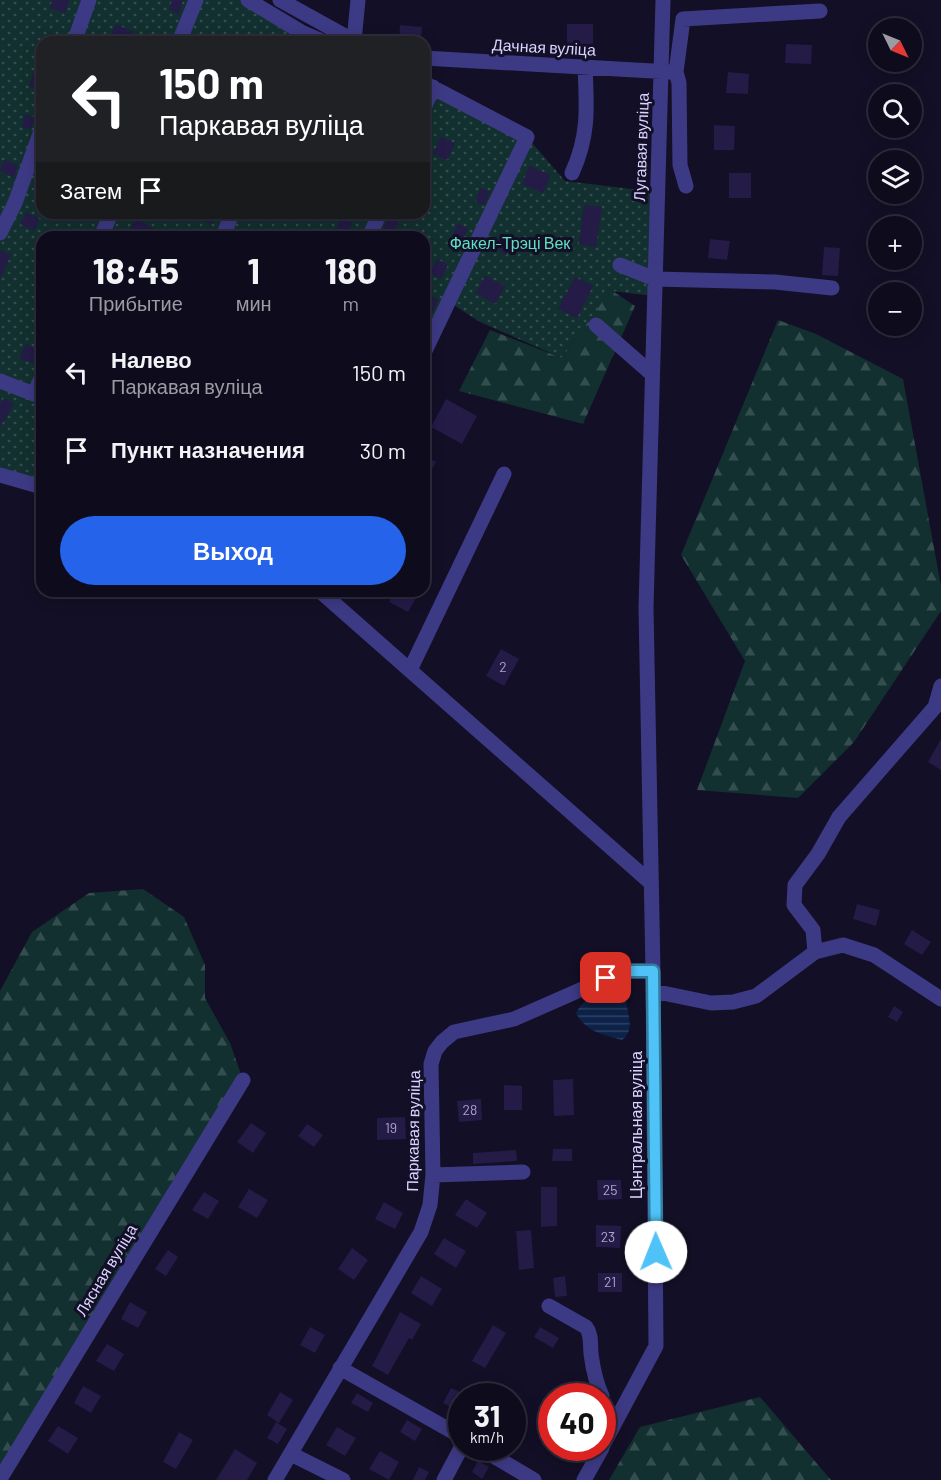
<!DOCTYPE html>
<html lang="ru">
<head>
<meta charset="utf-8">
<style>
	body { margin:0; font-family:Barlow,sans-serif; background:#171425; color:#f1f3f6; height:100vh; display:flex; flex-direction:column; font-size:22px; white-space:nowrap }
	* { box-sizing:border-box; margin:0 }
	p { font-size:20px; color:#9b9ba3 }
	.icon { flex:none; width:33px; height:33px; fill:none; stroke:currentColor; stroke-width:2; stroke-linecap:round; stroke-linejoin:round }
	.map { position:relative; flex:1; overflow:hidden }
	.drawer { position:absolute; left:36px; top:231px; width:394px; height:366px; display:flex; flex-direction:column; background:#0e0b1c; border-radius:18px; box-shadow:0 3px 15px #0003,0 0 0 2px #2e2b3b }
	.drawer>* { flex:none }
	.banner { position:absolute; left:36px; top:36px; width:394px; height:183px; border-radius:18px; box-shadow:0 3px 15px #0003,0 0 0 2px #2e2b3b; background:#202124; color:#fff; overflow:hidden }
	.needle { width:39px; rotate:133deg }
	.buttons { position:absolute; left:868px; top:18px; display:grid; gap:12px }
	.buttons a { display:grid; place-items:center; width:54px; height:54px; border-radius:50%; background:#0e0b1c; box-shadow:0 3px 15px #0003,0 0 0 2px #2e2b3b; font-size:30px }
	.speed { position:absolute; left:448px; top:1383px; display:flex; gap:12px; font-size:30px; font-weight:700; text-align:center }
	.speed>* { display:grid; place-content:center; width:78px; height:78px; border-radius:50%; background:#0e0b1c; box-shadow:0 3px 15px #0003,0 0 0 2px #2e2b3b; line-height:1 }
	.speed small { font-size:15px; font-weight:400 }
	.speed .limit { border:9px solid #d22; background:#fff; color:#111 }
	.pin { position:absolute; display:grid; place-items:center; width:51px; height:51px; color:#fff; margin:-26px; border-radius:12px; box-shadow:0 3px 9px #0006 }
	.me { position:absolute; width:66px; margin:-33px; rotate:359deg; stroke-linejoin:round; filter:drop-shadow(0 0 4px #0008) }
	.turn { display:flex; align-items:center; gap:21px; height:126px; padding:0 24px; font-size:27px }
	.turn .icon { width:78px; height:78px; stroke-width:2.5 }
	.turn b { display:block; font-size:42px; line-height:51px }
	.then { display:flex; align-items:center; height:57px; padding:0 24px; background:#0003; gap:12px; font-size:22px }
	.eta { display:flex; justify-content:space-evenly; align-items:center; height:102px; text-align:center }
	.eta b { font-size:36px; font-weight:700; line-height:42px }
	.button { display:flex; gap:12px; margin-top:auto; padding:12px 24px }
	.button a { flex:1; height:69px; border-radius:36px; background:#2563eb; color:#fff; font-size:24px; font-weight:700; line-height:69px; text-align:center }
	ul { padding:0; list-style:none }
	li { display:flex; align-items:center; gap:18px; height:78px; padding:0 24px }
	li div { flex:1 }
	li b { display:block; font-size:22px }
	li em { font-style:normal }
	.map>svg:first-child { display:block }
	.grass { fill:url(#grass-dots) }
	.forest { fill:url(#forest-firs) }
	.water { fill:url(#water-rules) }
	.building { fill:#241b47 }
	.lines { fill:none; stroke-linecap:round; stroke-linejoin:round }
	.minor { stroke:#3d3a85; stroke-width:15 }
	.route-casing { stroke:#337fa1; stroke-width:15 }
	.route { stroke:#4fc3f7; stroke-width:10 }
	.labels { text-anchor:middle; stroke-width:6; stroke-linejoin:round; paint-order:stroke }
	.number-label { font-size:14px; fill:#aca6d1 }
	.street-label { font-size:16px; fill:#d9d4ff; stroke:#130f26 }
	.park-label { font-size:16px; fill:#5fe0c0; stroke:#130f26 }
</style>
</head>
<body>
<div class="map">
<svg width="941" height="1480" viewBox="0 0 941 1480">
	<defs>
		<pattern id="grass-dots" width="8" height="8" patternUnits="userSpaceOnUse" patternTransform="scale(1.5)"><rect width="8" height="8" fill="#12302f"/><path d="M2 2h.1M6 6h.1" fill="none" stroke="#344d4e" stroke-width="1.8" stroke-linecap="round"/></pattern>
		<pattern id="forest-firs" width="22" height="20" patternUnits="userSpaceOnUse" patternTransform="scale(1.5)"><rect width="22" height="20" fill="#12302f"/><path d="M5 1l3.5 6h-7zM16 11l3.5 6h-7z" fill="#344d4e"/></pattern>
		<pattern id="water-rules" width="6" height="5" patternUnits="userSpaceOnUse" patternTransform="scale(1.5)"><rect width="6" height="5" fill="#0c2248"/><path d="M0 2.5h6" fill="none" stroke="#2f4163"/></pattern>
	</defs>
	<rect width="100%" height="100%" fill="#130f26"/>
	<path class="grass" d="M 0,0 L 248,0 L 324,42 L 42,42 L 42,213 L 424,213 L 425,83 L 527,137 L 565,181 L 657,192 L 654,296 L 611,291 L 562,358 L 480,322 L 449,302 L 425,353 L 424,237 L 42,237 L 42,487 L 0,475 Z"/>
	<path class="forest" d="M 611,290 L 635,306 L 583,424 L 459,391 L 490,330 L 562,358 Z
		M 778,320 L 816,334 L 903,379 L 941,586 L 941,611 L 854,742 L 798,798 L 697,790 L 745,661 L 681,555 Z
		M 143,889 L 184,917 L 205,965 L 205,998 L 230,1043 L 243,1080 L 0,1479 L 0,991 L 32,932 L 89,893 Z
		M 760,1397 L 831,1480 L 609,1480 L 640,1427 Z"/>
	<path class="water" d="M 601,994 L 613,995 L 626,1001 C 628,1015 635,1031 622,1040 C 602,1034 586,1032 576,1013 C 581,1002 590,998 601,994 Z"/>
	<path class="building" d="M 52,0 L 69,0 L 65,13 L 50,8 Z
		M 172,0 L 183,0 L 179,14 L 169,10 Z
		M 116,24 L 133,32 L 129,42 L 116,42 L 109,39 Z
		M 567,24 L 593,24 L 593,47 L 567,46 Z
		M 400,25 L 422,27 L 421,42 L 399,42 Z
		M 786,44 L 812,45 L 811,64 L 785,63 Z
		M 34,72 L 42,75 L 42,90 L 29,86 Z
		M 728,72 L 749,74 L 748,94 L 726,93 Z
		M 25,115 L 35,117 L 31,129 L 22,127 Z
		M 714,125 L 735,126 L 734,150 L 714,150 Z
		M 441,137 L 455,143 L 447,160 L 433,154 Z
		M 4,160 L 18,165 L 14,178 L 0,171 Z
		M 529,166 L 551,175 L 543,193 L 522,184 Z
		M 729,173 L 751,173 L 751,198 L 729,198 Z
		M 480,188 L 490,191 L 484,205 L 476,202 Z
		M 584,205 L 602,207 L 596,247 L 579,244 Z
		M 26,212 L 40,219 L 34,231 L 20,224 Z
		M 185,213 L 216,213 L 212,224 Z
		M 341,218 L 352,223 L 345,237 L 335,233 Z
		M 388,218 L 398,222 L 392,237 L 381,234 Z
		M 136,219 L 154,229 L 149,237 L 144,237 L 130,229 Z
		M 457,224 L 468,228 L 462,242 L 452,238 Z
		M 503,233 L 515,241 L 506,255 L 494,247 Z
		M 710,239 L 730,241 L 727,260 L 708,258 Z
		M 824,247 L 840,248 L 838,276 L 822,275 Z
		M 0,250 L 11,255 L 0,279 Z
		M 437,259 L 448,265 L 441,279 L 430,273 Z
		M 485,276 L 505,286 L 495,304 L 476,293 Z
		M 575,277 L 593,286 L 577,318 L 558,309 Z
		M 424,292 L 438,300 L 429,319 L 424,317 Z
		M 26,344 L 38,350 L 32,363 L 19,358 Z
		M 4,398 L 14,404 L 0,427 L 0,404 Z
		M 446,399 L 477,416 L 462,444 L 431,427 Z
		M 424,456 L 436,462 L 424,484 Z
		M 395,591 L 420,591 L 408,612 L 389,602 Z
		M 501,649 L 519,659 L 504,686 L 486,676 Z
		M 941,739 L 941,770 L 928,762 Z
		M 857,904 L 880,910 L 876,926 L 853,919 Z
		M 912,930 L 931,942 L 922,955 L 904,944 Z
		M 894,1006 L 903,1012 L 897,1022 L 888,1017 Z
		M 573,1079 L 574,1115 L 554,1116 L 553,1080 Z
		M 504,1085 L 522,1086 L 522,1110 L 504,1110 Z
		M 481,1099 L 482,1120 L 459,1122 L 457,1101 Z
		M 405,1117 L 406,1139 L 377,1140 L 377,1118 Z
		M 251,1123 L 266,1133 L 253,1153 L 237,1142 Z
		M 307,1124 L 323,1135 L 314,1147 L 298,1136 Z
		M 553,1149 L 572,1149 L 572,1161 L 552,1161 Z
		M 516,1150 L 517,1161 L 473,1164 L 473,1153 Z
		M 597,1180 L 621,1180 L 622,1199 L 598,1200 Z
		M 541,1187 L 557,1187 L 557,1226 L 541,1227 Z
		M 249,1189 L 268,1200 L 257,1218 L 238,1207 Z
		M 204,1192 L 219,1201 L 208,1219 L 192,1210 Z
		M 466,1199 L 487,1213 L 477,1228 L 455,1215 Z
		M 384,1202 L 403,1213 L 395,1229 L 375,1219 Z
		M 596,1225 L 621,1226 L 620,1248 L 596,1247 Z
		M 531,1230 L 534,1268 L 519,1270 L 516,1231 Z
		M 444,1238 L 466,1251 L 456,1268 L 434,1254 Z
		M 352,1248 L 368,1260 L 354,1280 L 338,1269 Z
		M 168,1250 L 178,1257 L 166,1276 L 155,1269 Z
		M 598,1273 L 622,1273 L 622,1292 L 598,1292 Z
		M 421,1276 L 442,1289 L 432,1306 L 411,1293 Z
		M 565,1276 L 567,1296 L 555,1297 L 553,1278 Z
		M 130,1302 L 147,1312 L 138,1328 L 121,1319 Z
		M 400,1312 L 421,1324 L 412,1340 L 409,1338 L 388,1375 L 372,1366 Z
		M 493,1325 L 506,1333 L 485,1368 L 472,1361 Z
		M 310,1327 L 325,1335 L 315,1353 L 300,1345 Z
		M 540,1327 L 559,1338 L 553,1348 L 534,1337 Z
		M 107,1344 L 124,1354 L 114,1371 L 96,1361 Z
		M 83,1386 L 101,1396 L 91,1413 L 74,1403 Z
		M 451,1388 L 462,1393 L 462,1413 L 443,1403 Z
		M 280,1392 L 293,1400 L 279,1423 L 267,1415 Z
		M 357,1393 L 373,1403 L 368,1412 L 351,1403 Z
		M 407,1420 L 422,1429 L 415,1441 L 400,1432 Z
		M 276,1422 L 287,1429 L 278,1444 L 267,1438 Z
		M 58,1426 L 78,1438 L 68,1454 L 48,1441 Z
		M 337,1427 L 356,1438 L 345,1456 L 326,1445 Z
		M 179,1432 L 193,1440 L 176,1469 L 163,1462 Z
		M 235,1449 L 257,1463 L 247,1480 L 216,1480 Z
		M 380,1451 L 399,1462 L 389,1480 L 369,1469 Z
		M 478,1461 L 489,1467 L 482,1479 L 472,1472 Z
		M 419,1467 L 429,1472 L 425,1480 L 413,1480 Z"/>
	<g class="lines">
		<path class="minor" d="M 248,0 L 303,33 L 324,42
			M 280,0 L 356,42
			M 354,41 L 358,0
			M 74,42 L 89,0
			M 179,42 L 196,0
			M 424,58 L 670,72
			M 424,83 L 527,137 L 424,353
			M 424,108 L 433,87
			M 572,173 C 589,136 587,107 585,68
			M 686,186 L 680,165 L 679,83 L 676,72 L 683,19 L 820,11
			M 0,233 L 15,203 L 42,128
			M 101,237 L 111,213
			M 223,237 L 232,213
			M 369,237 L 380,213
			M 620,265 L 655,279 L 775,282 L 832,288
			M 596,325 L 652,374
			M 0,381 L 34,394 L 42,376
			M 0,475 L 42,487
			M 320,591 L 650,882
			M 410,670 L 504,474
			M 815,952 L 813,930 L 794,905 L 795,885 L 818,854 L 839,817 L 935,707 L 941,686
			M 653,991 L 711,1003 L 733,1002 L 756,996 L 815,952 L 843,945 L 874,955 L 941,999
			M 433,1175 L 523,1172
			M 549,1306 L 586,1327 C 592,1335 590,1345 591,1354 C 593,1369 596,1383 602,1396
			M 340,1368 L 462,1437
			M 603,1445 L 656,1346 L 653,971 L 646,608 L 663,0
			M 480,1448 L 534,1480
			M 291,1454 L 343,1480
			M 0,1479 L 243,1080
			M 275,1480 L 421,1232 L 430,1205 L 433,1175 L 431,1064 L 435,1051 L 442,1042 L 454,1032 L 514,1019 L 623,971 L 653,971
			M 444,1480 L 462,1446
			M 584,1480 L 602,1448"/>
	</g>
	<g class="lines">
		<g class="route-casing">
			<path id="route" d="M 606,978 L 622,971 L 653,971 L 656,1252"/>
		</g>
		<use href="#route" class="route"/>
	</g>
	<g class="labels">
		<g class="number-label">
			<text x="503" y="672">2</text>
			<text x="470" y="1115">28</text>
			<text x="391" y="1133">19</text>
			<text x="610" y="1195">25</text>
			<text x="608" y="1242">23</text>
			<text x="610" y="1287">21</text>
		</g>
		<g class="street-label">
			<text transform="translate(544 47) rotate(3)" y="6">Дачная вуліца</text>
			<text transform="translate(641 147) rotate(-88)" y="6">Лугавая вуліца</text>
			<text transform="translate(636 1125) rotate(-90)" y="6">Цэнтральная вуліца</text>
			<text transform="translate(413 1131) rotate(-89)" y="6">Паркавая вуліца</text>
			<text transform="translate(106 1270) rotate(-59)" y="6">Лясная вуліца</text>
		</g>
		<g class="park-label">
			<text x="510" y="249">Факел-Трэці Век</text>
		</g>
	</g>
</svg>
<div class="buttons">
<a><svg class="needle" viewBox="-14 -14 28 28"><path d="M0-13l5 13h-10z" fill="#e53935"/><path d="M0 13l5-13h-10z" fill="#9b9ba3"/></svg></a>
<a><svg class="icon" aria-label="search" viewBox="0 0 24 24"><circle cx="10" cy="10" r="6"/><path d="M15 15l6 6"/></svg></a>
<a><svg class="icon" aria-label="layers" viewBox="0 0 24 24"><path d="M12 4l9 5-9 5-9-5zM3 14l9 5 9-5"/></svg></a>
<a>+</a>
<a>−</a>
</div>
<div class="speed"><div>31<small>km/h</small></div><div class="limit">40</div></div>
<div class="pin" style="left:606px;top:978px;background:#d93025"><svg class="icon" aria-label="arrive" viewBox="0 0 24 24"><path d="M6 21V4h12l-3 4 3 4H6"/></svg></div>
<svg class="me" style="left:656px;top:1252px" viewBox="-20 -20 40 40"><circle r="19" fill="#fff"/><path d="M0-13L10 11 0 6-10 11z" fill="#4fc3f7"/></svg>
<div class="banner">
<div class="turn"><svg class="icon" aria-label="left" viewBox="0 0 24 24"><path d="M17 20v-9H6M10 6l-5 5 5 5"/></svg><div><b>150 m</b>Паркавая вуліца</div></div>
<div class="then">Затем<svg class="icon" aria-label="arrive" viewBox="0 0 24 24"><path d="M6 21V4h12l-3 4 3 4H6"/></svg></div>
</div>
<section class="drawer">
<div class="eta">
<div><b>18:45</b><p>Прибытие</p></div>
<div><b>1</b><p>мин</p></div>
<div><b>180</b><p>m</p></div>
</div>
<ul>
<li><svg class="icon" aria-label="left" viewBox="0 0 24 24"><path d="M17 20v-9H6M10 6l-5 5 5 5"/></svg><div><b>Налево</b><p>Паркавая вуліца</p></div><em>150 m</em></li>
<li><svg class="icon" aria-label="arrive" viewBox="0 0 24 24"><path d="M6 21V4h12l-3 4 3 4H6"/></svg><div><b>Пункт назначения</b></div><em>30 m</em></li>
</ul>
<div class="button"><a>Выход</a></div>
</section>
</div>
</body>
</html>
